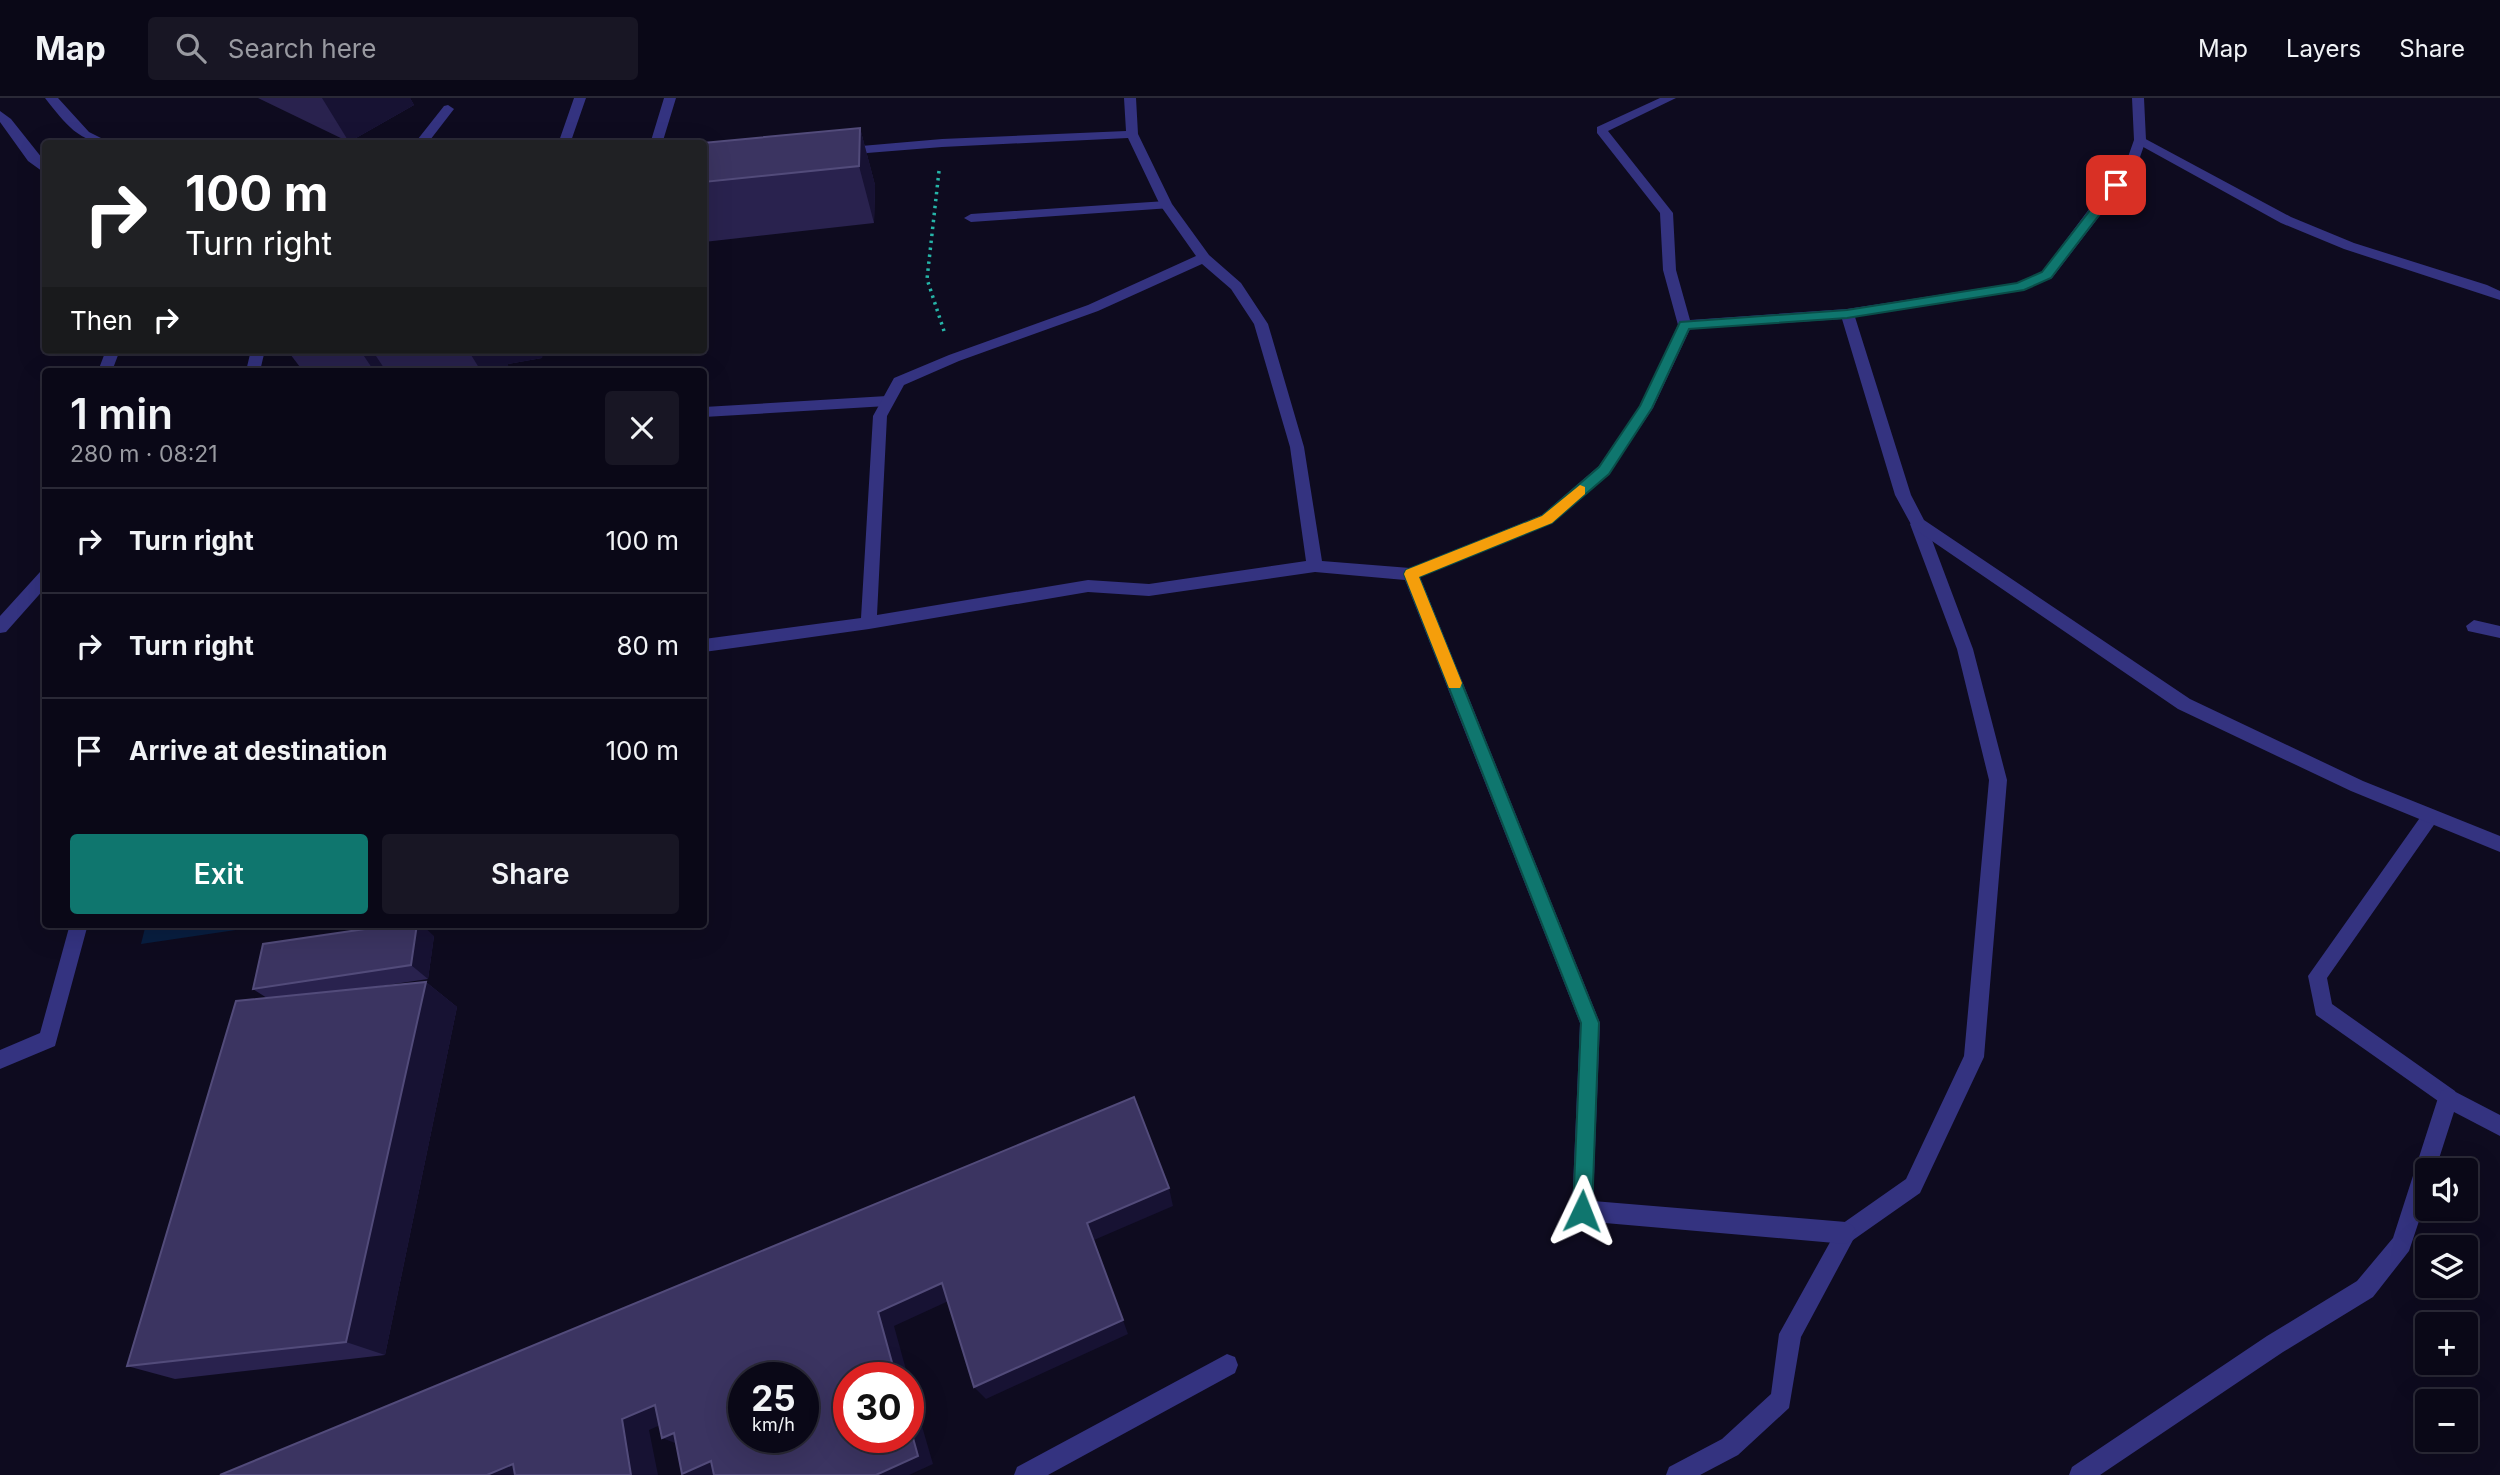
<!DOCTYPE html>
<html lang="en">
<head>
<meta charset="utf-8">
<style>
	body { margin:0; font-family:Inter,sans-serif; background:#181624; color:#f1f3f6; height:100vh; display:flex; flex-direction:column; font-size:26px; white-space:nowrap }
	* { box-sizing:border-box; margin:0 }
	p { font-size:23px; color:#999aa1 }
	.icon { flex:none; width:38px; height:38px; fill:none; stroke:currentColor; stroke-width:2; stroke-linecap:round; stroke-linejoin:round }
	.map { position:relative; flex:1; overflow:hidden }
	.drawer { position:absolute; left:42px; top:270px; width:665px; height:560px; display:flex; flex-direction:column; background:#0a0817; border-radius:7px; box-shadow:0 7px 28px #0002,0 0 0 2px #2a2936 }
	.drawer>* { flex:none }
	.top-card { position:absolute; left:42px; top:42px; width:665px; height:214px; border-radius:7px; box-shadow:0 7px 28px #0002,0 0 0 2px #2a2936; background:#202124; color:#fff; overflow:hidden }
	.controls { position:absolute; left:2415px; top:1060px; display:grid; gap:14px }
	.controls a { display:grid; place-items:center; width:63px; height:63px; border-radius:7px; background:#0a0817; box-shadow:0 7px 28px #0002,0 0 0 2px #2a2936; font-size:35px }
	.speed { position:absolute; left:728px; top:1264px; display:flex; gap:14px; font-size:35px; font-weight:700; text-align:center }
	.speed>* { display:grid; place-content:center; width:91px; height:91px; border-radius:50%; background:#0a0817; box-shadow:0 7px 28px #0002,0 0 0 2px #2a2936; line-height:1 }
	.speed small { font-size:18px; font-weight:400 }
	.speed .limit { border:10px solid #d22; background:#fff; color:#111 }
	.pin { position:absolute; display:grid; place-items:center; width:60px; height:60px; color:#fff; margin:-30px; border-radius:14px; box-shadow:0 4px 10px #0006 }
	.me { position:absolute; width:77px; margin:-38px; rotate:2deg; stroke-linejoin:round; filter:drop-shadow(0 0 5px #0008) }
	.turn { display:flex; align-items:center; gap:24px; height:147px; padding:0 28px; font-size:32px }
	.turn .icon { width:91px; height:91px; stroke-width:2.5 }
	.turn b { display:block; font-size:49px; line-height:60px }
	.then { display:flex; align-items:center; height:66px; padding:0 28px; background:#0003; gap:14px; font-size:26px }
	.round { display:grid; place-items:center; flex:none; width:74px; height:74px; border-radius:7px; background:#181624 }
	.headline { display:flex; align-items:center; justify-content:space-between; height:119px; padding:0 28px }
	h1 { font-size:42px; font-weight:600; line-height:52px }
	.button { display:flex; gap:14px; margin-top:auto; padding:14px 28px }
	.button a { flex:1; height:80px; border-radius:7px; background:#0f766e; color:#fff; font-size:28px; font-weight:600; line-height:80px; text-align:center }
	.button a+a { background:#181624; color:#f1f3f6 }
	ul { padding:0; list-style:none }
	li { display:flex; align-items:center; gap:21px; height:105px; padding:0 28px; border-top:2px solid #2a2936 }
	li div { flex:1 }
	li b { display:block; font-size:26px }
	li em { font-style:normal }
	header { display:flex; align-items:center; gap:42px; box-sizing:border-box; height:98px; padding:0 35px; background:#0a0817; border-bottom:2px solid #2a2936 }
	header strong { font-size:33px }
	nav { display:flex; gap:38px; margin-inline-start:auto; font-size:24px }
	.search { width:490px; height:63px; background:#181624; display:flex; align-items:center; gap:18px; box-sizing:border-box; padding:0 24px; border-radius:7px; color:#999aa1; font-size:26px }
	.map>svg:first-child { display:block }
	.water { fill:#081e40 }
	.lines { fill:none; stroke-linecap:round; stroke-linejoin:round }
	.path { stroke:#26b5a8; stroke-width:3.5; stroke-dasharray:2.5 4.5; stroke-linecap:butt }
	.lane { fill:#343380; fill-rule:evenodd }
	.street { fill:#343380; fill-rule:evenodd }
	.wall { fill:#29224e }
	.shaded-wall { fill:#171233 }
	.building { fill:#3b3461; stroke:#524b7a; stroke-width:2; fill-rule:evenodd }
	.route { fill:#0f766e; stroke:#0a4d48; stroke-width:2 }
	.slow { fill:#f59e0b }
</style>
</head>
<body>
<header>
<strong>Map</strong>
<div class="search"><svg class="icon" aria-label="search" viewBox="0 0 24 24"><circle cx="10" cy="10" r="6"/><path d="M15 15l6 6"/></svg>Search here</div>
<nav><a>Map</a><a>Layers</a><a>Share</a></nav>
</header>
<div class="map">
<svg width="2500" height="1377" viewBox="0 0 2500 1377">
	<rect width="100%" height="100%" fill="#0e0b1f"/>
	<path class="water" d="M 146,826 L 277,826 L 141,846 Z"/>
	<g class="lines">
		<path class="path" d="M 939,73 L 927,181 L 944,233"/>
		<path class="lane" d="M 574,0 L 586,0 L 570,46 L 558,46 Z
			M 664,0 L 676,0 L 662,46 L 650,46 Z
			M 0,13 L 11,21 L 46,65 L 46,76 L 28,63 L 0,24 Z
			M 2140,38 L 2291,119 L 2354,145 L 2487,187 L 2500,193 L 2500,202 L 2344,151 L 2281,125 L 2136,45 L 2134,42 Z
			M 1166,103 L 1172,107 L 1171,110 L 971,124 L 964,120 L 971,116 Z
			M 887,298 L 894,303 L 887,308 L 704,319 L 704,309 Z
			M 1918,420 L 1926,426 L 1973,551 L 2007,682 L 1984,959 L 1920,1095 L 1853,1142 L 1801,1239 L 1789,1310 L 1738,1357 L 1700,1377 L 1666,1377 L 1669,1369 L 1722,1341 L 1771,1296 L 1779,1236 L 1839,1128 L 1906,1081 L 1964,958 L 1989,682 L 1957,551 L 1910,426 Z
			M 2474,522 L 2500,528 L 2500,540 L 2468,533 L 2466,528 Z
			M 2430,711 L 2436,714 L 2439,719 L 2436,724 L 2327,880 L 2332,906 L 2455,993 L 2458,1000 L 2455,1007 L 2448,1010 L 2316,917 L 2308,878 L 2424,714 Z
			M 1227,1256 L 1235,1259 L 1238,1267 L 1235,1275 L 1048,1377 L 1014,1377 L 1017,1369 Z"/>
		<path class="street" d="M 45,0 L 58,0 L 89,34 L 113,46 C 79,46 65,25 45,0 Z
			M 1124,0 L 1136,0 L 1138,36 L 1172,106 L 1209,157 L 1241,185 L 1268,226 L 1304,349 L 1322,463 L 1410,470 L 1542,417 L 1599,368 L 1640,308 L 1678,227 L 1663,172 L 1660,115 L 1597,35 L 1597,29 L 1660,0 L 1676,0 L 1608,33 L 1673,115 L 1676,172 L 1690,222 L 1847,211 L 2016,185 L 2042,174 L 2128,59 L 2134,42 L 2132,0 L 2144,0 L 2146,42 L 2140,59 L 2121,90 L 2052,180 L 2019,193 L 1855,219 L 1911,397 L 1924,422 L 2190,601 L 2363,683 L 2500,738 L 2500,754 L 2351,693 L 2178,611 L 1913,430 L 1895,397 L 1842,221 L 1690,231 L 1653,310 L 1609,376 L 1552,425 L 1420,479 L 1600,925 L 1593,1103 L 1846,1124 L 1853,1128 L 1857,1135 L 1853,1142 L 1846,1146 L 1582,1123 L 1575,1120 L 1572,1113 L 1580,925 L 1405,482 L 1315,474 L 1149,498 L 1088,494 L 869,531 L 704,554 L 704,541 L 861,520 L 873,318 L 894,280 L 949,257 L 1088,207 L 1196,158 L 1160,107 L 1128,40 L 942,49 L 842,57 L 838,56 L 838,50 L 942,41 L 1126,33 ZM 1202,166 L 1231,191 L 1254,226 L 1290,349 L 1306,463 L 1149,486 L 1088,482 L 877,517 L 887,318 L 904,287 L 959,263 L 1098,213 Z
			M 448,7 L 454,11 L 427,46 L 414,46 L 444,8 Z
			M 106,252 L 120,252 L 112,273 L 98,273 Z
			M 251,252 L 265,252 L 260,273 L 246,273 Z
			M 46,472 L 46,489 L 6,534 L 0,535 L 0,518 L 40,474 Z
			M 70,826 L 88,826 L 55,948 L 0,971 L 0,952 L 40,935 Z
			M 2448,990 L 2500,1017 L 2500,1038 L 2454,1014 L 2435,1073 L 2427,1073 L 2427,1099 L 2409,1153 L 2373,1199 L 2283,1254 L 2100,1377 L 2069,1377 L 2072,1369 L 2267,1238 L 2357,1183 L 2393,1140 L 2438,1000 L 2441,993 Z"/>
	</g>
	<path class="wall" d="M 258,0 L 410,0 L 414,7 L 349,44 Z
		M 860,30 L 875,87 L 874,125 L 704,144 L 704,46 Z
		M 287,252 L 543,252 L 542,260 L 508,266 L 456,273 L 303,273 Z
		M 434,838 L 428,881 L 367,890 L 426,884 L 457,909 L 385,1257 L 175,1281 L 127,1268 L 267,900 L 253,891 Z"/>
	<path class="shaded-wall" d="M 322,0 L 410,0 L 414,7 L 349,44 Z
		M 860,30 L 875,87 L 874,125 L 859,68 Z
		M 360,252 L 372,252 L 386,273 L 374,273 Z
		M 468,252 L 543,252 L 542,260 L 508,266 L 509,273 L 481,273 Z
		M 417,826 L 421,826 L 434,838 L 428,881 L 411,867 Z
		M 426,884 L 457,909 L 385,1257 L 346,1244 Z
		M 1169,1090 L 1173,1108 L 1094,1142 L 1128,1236 L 986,1301 L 974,1289 L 1087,1125 Z
		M 942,1185 L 955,1200 L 894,1228 L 908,1279 L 896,1279 L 878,1214 Z
		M 908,1280 L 933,1366 L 909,1377 L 876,1377 L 908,1322 Z
		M 655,1307 L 681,1318 L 649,1332 L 658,1377 L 631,1377 L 622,1321 Z
		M 674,1335 L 688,1350 L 662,1340 Z
		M 711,1363 L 722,1377 L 685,1377 L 682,1376 Z
		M 513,1366 L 539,1377 L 487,1377 Z"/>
	<path class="building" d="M 860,30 L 859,68 L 704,84 L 704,46 L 692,46 Z
		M 399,826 L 417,826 L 411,867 L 253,891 L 263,846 Z
		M 426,884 L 346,1244 L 127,1268 L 236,903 Z
		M 1134,999 L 1169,1090 L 1087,1125 L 1123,1222 L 974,1289 L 942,1185 L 878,1214 L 896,1279 L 849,1279 L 849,1339 L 908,1339 L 908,1322 L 918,1358 L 876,1377 L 714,1377 L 711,1363 L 682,1376 L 674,1335 L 662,1340 L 655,1307 L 622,1321 L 631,1377 L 515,1377 L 513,1366 L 487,1377 L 220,1377 ZM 744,1279 L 803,1279 L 803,1339 L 744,1339 Z"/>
	<path class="route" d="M 2112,84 L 2122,87 L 2051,180 L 2024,192 L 1847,220 L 1689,231 L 1652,310 L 1609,376 L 1552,425 L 1419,479 L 1599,925 L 1592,1113 L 1589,1120 L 1582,1123 L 1575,1120 L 1573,1113 L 1581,925 L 1404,476 L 1406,472 L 1542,418 L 1599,369 L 1640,308 L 1680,224 L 1847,212 L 2017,185 L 2042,174 Z"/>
	<path class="slow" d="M 1580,387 L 1585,389 L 1585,396 L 1552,425 L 1419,479 L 1462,585 L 1460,590 L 1449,590 L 1404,476 L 1406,472 L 1542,418 Z"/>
</svg>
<div class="controls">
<a><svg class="icon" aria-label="sound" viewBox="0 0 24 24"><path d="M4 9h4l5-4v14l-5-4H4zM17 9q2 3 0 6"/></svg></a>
<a><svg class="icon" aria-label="layers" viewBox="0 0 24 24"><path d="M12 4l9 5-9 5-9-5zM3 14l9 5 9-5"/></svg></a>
<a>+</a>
<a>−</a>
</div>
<div class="speed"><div>25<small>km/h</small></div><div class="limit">30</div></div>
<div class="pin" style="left:2116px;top:87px;background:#d93025"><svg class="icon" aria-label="arrive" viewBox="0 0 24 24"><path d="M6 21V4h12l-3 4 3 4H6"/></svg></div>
<svg class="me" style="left:1582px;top:1113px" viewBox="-20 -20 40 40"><path d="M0-17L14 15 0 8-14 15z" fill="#0f766e" stroke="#fff" stroke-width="4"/></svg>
<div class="top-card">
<div class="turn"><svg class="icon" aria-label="right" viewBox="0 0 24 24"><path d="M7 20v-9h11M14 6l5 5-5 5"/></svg><div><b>100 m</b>Turn right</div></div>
<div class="then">Then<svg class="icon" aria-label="right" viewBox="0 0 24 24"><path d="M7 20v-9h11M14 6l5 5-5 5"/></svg></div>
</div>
<section class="drawer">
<div class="headline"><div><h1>1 min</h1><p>280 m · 08:21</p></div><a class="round"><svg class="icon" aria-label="close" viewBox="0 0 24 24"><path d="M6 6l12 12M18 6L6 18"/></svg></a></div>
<ul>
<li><svg class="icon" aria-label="right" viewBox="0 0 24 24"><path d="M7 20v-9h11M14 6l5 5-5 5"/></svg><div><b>Turn right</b></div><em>100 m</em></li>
<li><svg class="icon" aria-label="right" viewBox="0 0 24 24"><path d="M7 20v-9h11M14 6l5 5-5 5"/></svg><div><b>Turn right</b></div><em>80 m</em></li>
<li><svg class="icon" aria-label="arrive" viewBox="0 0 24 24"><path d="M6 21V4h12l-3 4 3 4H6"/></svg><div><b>Arrive at destination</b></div><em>100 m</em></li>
</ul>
<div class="button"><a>Exit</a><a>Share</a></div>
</section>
</div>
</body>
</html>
